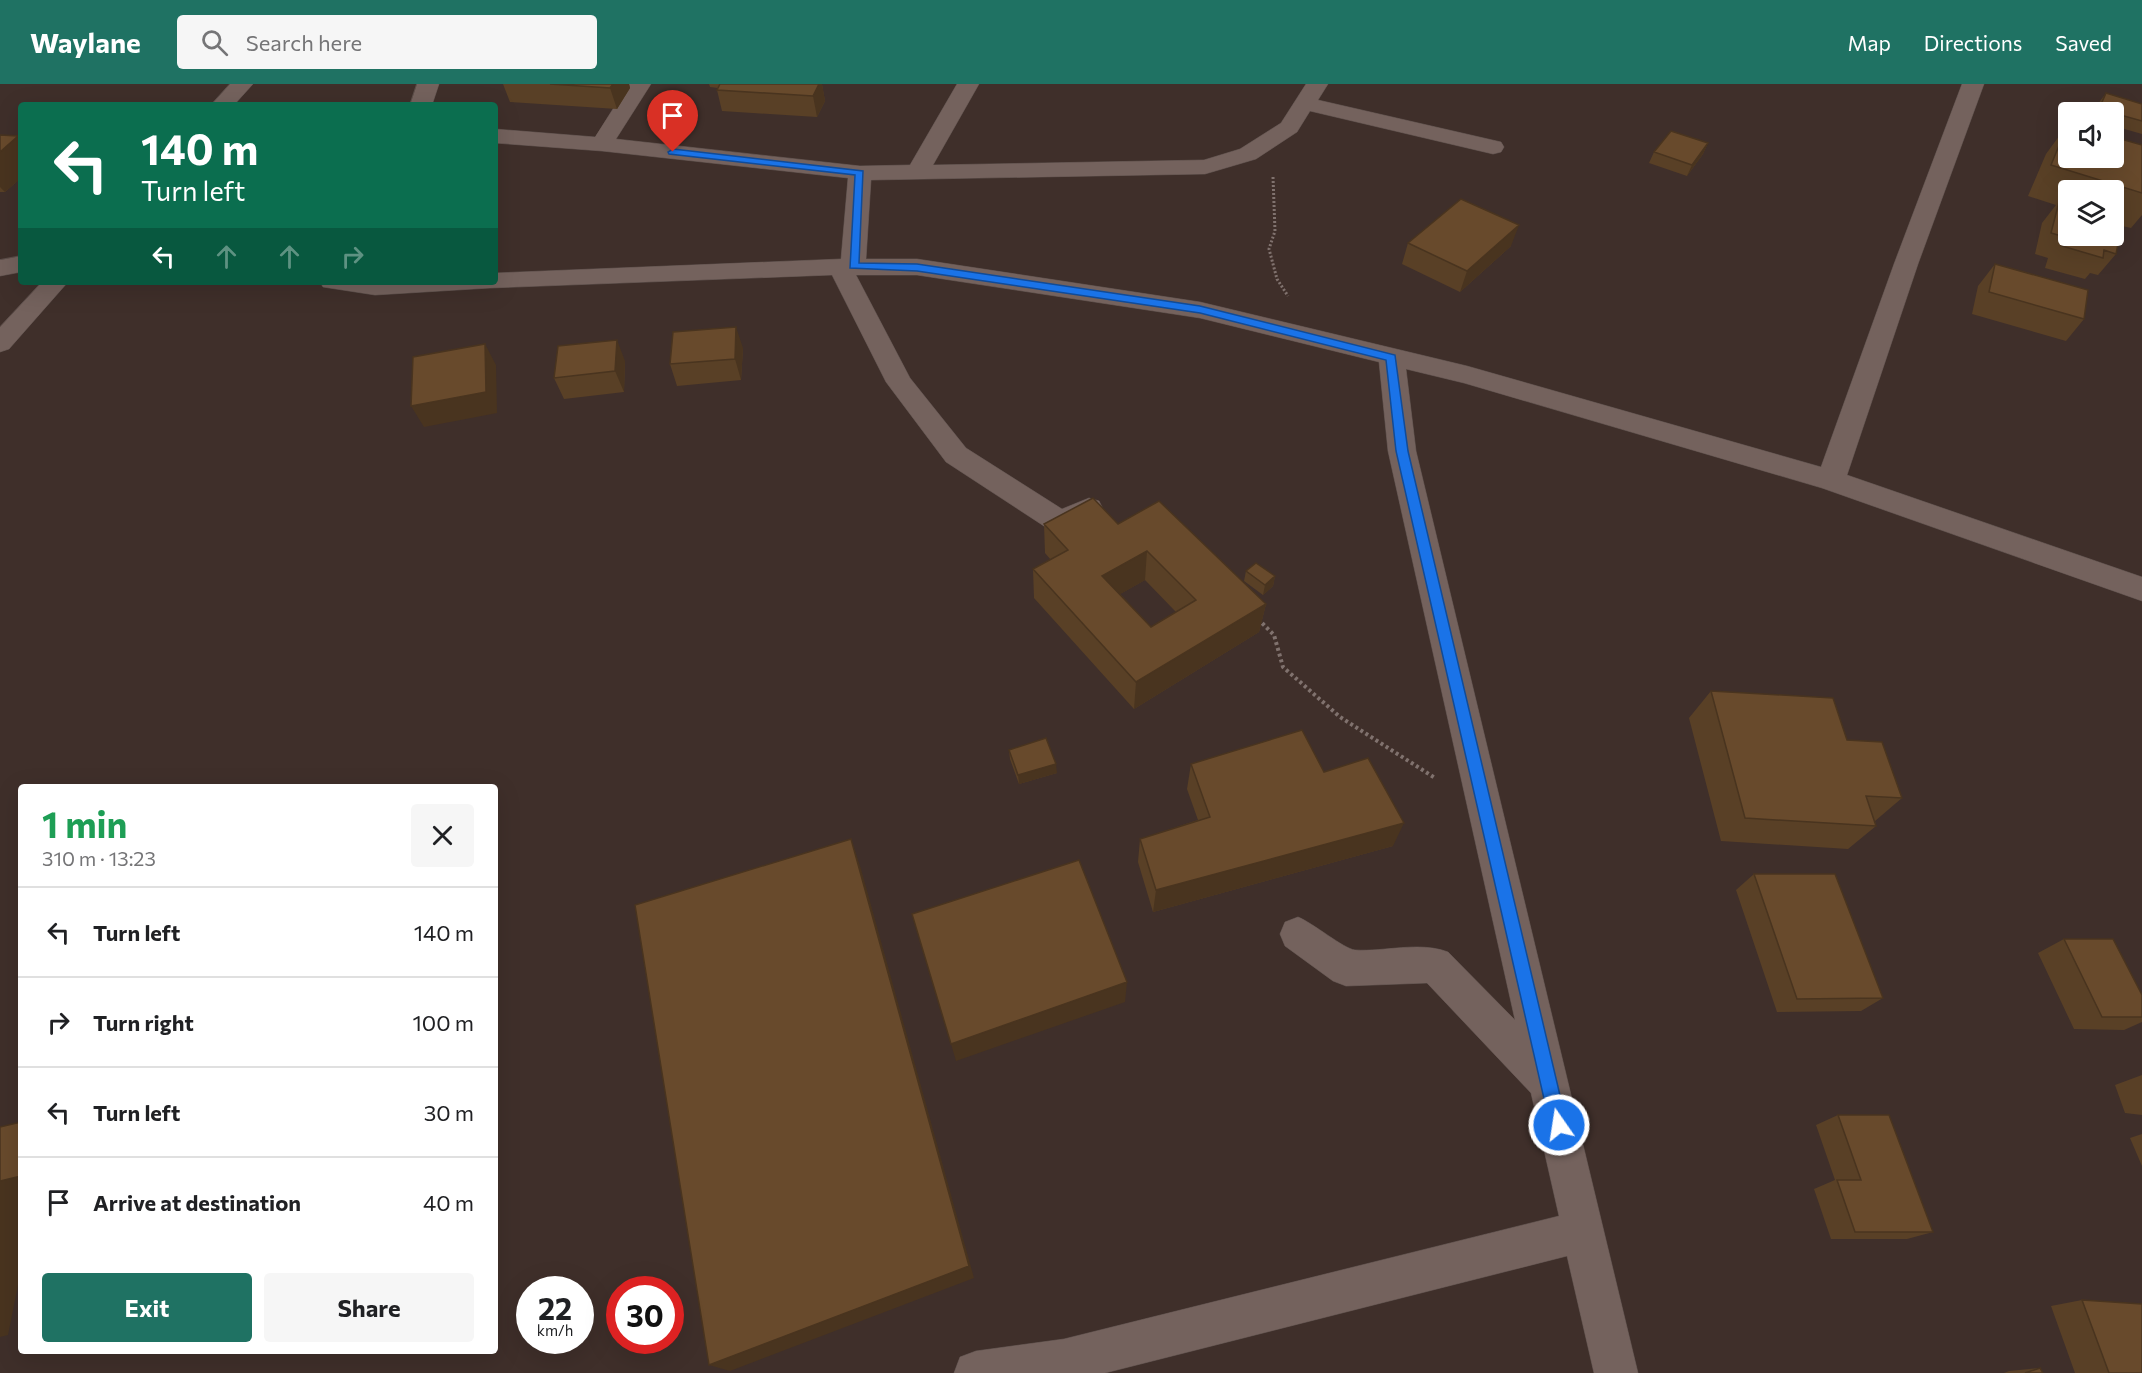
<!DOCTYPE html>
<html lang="en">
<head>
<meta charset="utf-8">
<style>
	body { margin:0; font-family:Commissioner,sans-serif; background:#f6f6f6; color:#202124; height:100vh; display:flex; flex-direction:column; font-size:22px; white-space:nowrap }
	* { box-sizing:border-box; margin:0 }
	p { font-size:20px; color:#757577 }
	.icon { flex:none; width:33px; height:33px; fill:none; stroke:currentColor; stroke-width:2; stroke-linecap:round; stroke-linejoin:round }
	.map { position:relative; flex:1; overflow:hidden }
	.panel { position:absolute; left:18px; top:700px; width:480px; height:570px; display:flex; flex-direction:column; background:#fff; border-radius:6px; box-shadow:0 6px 24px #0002 }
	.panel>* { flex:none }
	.top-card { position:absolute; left:18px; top:18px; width:480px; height:183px; border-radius:6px; box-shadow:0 6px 24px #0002; background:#0b6e4f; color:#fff; overflow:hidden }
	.buttons { position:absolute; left:2058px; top:18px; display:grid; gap:12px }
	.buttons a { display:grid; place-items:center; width:66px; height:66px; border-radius:6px; background:#fff; box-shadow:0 6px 24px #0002; font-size:30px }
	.speed { position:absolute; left:516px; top:1192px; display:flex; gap:12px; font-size:30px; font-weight:700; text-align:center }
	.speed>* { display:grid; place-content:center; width:78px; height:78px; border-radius:50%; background:#fff; box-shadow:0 6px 24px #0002; line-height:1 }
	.speed small { font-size:15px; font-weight:400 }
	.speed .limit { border:9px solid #d22; background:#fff; color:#111 }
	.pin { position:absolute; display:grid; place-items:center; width:51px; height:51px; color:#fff; margin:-62px -26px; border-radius:50% 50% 50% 0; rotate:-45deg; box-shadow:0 0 6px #0007 }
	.pin .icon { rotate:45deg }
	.me { position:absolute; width:66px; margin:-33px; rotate:347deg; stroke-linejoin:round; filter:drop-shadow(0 0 4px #0008) }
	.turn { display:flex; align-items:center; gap:21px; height:126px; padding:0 24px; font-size:27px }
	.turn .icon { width:78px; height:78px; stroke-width:2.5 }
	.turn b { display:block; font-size:42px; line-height:51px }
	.lanes { display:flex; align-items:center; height:57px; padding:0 24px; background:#0003; justify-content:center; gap:30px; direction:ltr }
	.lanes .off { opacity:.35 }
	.round { display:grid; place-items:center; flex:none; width:63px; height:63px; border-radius:6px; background:#f6f6f6 }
	.summary { display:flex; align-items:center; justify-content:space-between; height:102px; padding:0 24px }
	h1 { font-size:36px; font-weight:700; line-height:45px; color:#1e9e55 }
	.primary-button { display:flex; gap:12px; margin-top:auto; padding:12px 24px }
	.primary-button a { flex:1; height:69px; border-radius:6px; background:#1f7263; color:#fff; font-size:24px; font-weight:700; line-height:69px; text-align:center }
	.primary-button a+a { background:#f6f6f6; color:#202124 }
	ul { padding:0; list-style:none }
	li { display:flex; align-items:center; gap:18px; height:90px; padding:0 24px; border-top:2px solid #e0e0e0 }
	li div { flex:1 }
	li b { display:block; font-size:22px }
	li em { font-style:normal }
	header { display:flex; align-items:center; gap:36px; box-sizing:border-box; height:84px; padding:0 30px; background:#1f7263; color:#fff }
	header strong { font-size:28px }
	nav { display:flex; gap:33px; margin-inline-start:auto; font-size:21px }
	.search { width:420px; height:54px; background:#f6f6f6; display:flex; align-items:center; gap:15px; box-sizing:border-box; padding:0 21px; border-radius:6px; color:#757577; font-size:22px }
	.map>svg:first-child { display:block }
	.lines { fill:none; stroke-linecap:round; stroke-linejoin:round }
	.minor-casing { stroke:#5b4e4a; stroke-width:1 }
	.path-far1 { stroke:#80726e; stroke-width:3; stroke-dasharray:2 2; stroke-linecap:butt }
	.path { stroke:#80726e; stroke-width:4; stroke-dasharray:3 3; stroke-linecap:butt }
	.minor { fill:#74625d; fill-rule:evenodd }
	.wall { fill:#594026; fill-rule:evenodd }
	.shaded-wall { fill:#49341f }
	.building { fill:#684a2c; stroke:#49341f; stroke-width:1.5; fill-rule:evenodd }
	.route { fill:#1a73e8; stroke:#114b97; stroke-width:1.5 }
</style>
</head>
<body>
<header>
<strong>Waylane</strong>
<div class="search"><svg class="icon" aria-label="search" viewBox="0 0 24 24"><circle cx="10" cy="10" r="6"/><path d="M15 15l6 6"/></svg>Search here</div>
<nav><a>Map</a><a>Directions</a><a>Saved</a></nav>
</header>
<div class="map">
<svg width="2142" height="1289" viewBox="0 0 2142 1289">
	<rect width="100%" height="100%" fill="#3f2f2a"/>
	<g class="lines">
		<g class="minor-casing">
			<path id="minor" d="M 230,0 L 253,0 L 234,21 L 211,21 Z
				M 417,0 L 439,0 L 432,21 L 410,21 Z
				M 629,0 L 651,0 L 616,55 L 860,82 L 910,81 L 957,0 L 979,0 L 933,81 L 1204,76 L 1240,65 L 1281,39 L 1306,0 L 1328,0 L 1318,16 L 1501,58 L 1504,63 L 1501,68 L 1493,70 L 1310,27 L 1297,48 L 1256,75 L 1205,90 L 871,96 L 866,175 L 917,175 L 1200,218 L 1467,282 L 1821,383 L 1894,180 L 1962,0 L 1984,0 L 1918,180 L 1847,391 L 2142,493 L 2142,517 L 1822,404 L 1464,299 L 1406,285 L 1416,367 L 1638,1289 L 1594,1289 L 1567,1172 L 1105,1289 L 954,1289 L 960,1273 L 976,1267 L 1064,1255 L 1559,1132 L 1531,1009 L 1427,899 L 1346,902 L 1333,897 L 1285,862 L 1280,850 L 1285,838 L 1298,833 C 1313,839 1344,865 1355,866 C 1385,868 1419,857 1448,868 L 1515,936 L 1388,367 L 1379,278 L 1200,234 L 917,191 L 856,191 L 910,294 L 966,364 L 1062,425 L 1089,414 L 1099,417 L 1103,425 L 1099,433 L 1070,446 L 1060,449 L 1050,446 L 946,378 L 886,298 L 832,191 L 490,204 L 375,211 L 323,203 L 320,198 L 495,198 L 495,189 L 841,175 L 848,94 L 602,67 L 495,59 L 495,45 L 595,53 Z
				M 21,172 L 21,188 L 0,192 L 0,176 Z
				M 42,198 L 68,198 L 9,265 L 0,268 L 0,243 Z"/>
		</g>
		<path class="path-far1" d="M 1273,93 L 1275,147 L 1269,165 L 1277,195 L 1288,212"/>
		<path class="path" d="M 1258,535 L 1274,551 L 1283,583 L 1340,633 L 1435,694"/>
		<use href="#minor" class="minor"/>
	</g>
	<path class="wall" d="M 503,0 L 629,0 L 630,4 L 617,25 L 510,18 Z
		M 709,0 L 822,0 L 825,17 L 817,33 L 722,27 L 717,6 L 718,4 L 710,3 Z
		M 2106,9 L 2142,20 L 2142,50 L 2114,42 L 2114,28 L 2094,28 L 2098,20 Z
		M 2068,40 L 2142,61 L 2142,131 L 2131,144 L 2122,142 L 2116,170 L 2098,191 L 2090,189 L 2085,195 L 2045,184 L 2048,174 L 2035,170 L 2042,139 L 2056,121 L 2028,112 L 2046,70 ZM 2068,106 L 2114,106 L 2114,152 L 2068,152 Z
		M 0,51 L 21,56 L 21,86 L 18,89 L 21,94 L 5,108 L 0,108 Z
		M 1708,59 L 1703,70 L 1687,92 L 1649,79 L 1654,68 Z
		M 1408,159 L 1511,162 L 1460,208 L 1402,180 Z
		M 1995,180 L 2084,235 L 2066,257 L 1972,230 L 1978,202 Z
		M 743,264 L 741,296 L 677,302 L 670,280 Z
		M 625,277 L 624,308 L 564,315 L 554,294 Z
		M 1044,440 L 1118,440 L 1266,520 L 1259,548 L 1134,625 L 1034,514 L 1033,485 L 1051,476 L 1045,469 ZM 1145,496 L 1176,528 L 1151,543 L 1120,510 Z
		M 1246,487 L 1275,492 L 1273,502 L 1263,511 L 1244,497 Z
		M 1711,607 L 1847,656 L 1902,714 L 1875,737 L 1876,742 L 1848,765 L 1721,757 L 1689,634 Z
		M 1009,666 L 1057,689 L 1019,700 L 1010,675 Z
		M 1191,680 L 1324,688 L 1393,762 L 1153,828 L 1138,778 L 1140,755 L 1198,736 L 1187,705 Z
		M 1754,790 L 1883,914 L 1861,927 L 1777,928 L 1736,806 Z
		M 2064,855 L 2142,911 L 2142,938 L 2124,946 L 2074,945 L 2038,869 Z
		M 2142,991 L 2142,1031 L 2125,1029 L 2115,1001 Z
		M 1838,1031 L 1933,1148 L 1907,1155 L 1831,1155 L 1814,1105 L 1835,1096 L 1816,1041 Z
		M 2142,1050 L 2142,1082 L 2130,1054 Z
		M 2082,1216 L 2142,1289 L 2075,1289 L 2051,1222 Z
		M 2040,1284 L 2043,1289 L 2004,1289 L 2009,1287 Z"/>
	<path class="shaded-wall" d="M 613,0 L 629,0 L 630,4 L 617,25 L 610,4 Z
		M 819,0 L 822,0 L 825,17 L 817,33 L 813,12 Z
		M 18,52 L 21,56 L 21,86 L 18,89 L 21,94 L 5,108 L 0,103 L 0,68 Z
		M 1708,59 L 1703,70 L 1687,92 L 1692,81 Z
		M 1519,141 L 1511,162 L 1460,208 L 1467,187 Z
		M 736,243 L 743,264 L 741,296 L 735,275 Z
		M 617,256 L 625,277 L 624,308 L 615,287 Z
		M 485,260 L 496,281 L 497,329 L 424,343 L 411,322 Z
		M 1147,467 L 1145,496 L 1101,521 L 1102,492 Z
		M 1275,492 L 1273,502 L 1263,511 L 1265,501 Z
		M 1266,520 L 1259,548 L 1134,625 L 1136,598 Z
		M 1056,680 L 1057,689 L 1019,700 L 1018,691 Z
		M 1404,739 L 1393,762 L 1153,828 L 1156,806 Z
		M 851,755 L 861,785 L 974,1194 L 730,1287 L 709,1281 Z
		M 1127,898 L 1125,918 L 956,977 L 951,960 Z
		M 21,1092 L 21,1186 L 8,1251 L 0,1253 L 0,1097 Z"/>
	<path class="building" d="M 550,0 L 613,0 L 610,4 Z
		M 720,0 L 819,0 L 813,12 L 717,6 Z
		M 2106,9 L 2142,20 L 2142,37 L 2099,25 Z
		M 2068,40 L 2068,74 L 2114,74 L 2114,53 L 2142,61 L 2142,109 L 2051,81 Z
		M 1671,47 L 1708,59 L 1692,81 L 1654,68 Z
		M 0,51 L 18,52 L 0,68 Z
		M 1461,115 L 1519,141 L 1467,187 L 1408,159 Z
		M 2059,118 L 2068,120 L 2068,152 L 2114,152 L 2114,133 L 2123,135 L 2116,170 L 2104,166 L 2103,174 L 2062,162 L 2065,153 L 2051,149 Z
		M 1995,180 L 2088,206 L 2084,235 L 1989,208 Z
		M 736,243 L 735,275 L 670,280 L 673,248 Z
		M 617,256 L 615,287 L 554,294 L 558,262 Z
		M 485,260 L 486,308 L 411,322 L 413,273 Z
		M 1093,414 L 1118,440 L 1159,417 L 1266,520 L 1136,598 L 1033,485 L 1068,466 L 1044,440 ZM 1147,467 L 1196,516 L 1151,543 L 1102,492 Z
		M 1256,479 L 1275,492 L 1265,501 L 1246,487 Z
		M 1711,607 L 1833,614 L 1847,656 L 1882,658 L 1902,714 L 1866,712 L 1876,742 L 1745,734 Z
		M 1302,646 L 1324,688 L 1368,674 L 1404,739 L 1156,806 L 1140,755 L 1210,733 L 1191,680 Z
		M 1046,654 L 1056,680 L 1018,691 L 1009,666 Z
		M 851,755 L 969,1182 L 709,1281 L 635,821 Z
		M 1079,776 L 1127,898 L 951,960 L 912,830 Z
		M 1754,790 L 1835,790 L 1883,914 L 1797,915 Z
		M 2064,855 L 2113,855 L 2142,911 L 2142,933 L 2102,933 Z
		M 1838,1031 L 1889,1031 L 1933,1148 L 1855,1148 L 1837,1096 L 1861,1096 Z
		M 21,1038 L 21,1092 L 0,1097 L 0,1043 Z
		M 2082,1216 L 2142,1220 L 2142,1289 L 2109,1289 Z
		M 2040,1284 L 2043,1289 L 2025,1289 Z"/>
	<path class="route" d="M 673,65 L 863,87 L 859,179 L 917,180 L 1200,222 L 1395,271 L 1408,367 L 1567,1041 L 1565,1047 L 1559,1049 L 1553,1047 L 1550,1041 L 1396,367 L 1386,276 L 1200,229 L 917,187 L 850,184 L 855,91 L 669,70 L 668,68 Z"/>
</svg>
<div class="buttons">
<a><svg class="icon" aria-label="sound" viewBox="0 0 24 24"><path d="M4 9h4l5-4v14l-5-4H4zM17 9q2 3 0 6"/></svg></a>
<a><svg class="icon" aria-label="layers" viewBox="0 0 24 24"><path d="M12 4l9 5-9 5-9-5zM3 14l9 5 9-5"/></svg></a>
</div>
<div class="speed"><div>22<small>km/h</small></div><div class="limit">30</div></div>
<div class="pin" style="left:673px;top:68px;background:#d93025"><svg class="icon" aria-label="arrive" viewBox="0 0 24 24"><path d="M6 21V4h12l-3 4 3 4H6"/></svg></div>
<svg class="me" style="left:1559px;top:1041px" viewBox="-20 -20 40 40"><circle r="17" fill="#1a73e8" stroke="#fff" stroke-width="3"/><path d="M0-11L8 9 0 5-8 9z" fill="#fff"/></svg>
<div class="top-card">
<div class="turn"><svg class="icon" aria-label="left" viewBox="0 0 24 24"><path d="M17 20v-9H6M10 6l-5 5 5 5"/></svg><div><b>140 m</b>Turn left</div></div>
<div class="lanes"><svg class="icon" aria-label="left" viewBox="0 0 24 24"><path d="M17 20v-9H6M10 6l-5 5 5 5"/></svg><svg class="icon off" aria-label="ahead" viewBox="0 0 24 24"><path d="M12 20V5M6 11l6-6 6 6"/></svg><svg class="icon off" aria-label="ahead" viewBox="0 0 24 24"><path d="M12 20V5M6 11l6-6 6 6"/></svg><svg class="icon off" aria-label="right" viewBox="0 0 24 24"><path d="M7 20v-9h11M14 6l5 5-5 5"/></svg></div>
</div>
<section class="panel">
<div class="summary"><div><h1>1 min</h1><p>310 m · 13:23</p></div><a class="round"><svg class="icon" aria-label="close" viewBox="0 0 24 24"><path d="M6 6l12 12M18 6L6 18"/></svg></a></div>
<ul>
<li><svg class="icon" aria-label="left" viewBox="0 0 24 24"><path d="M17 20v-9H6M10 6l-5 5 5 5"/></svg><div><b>Turn left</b></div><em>140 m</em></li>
<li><svg class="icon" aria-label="right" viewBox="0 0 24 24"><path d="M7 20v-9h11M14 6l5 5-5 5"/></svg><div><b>Turn right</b></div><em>100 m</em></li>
<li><svg class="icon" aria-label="left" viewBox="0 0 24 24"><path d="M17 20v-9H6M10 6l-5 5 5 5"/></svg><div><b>Turn left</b></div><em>30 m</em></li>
<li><svg class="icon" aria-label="arrive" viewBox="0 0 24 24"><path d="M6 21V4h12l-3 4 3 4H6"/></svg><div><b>Arrive at destination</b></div><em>40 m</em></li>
</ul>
<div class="primary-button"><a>Exit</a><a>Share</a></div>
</section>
</div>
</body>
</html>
